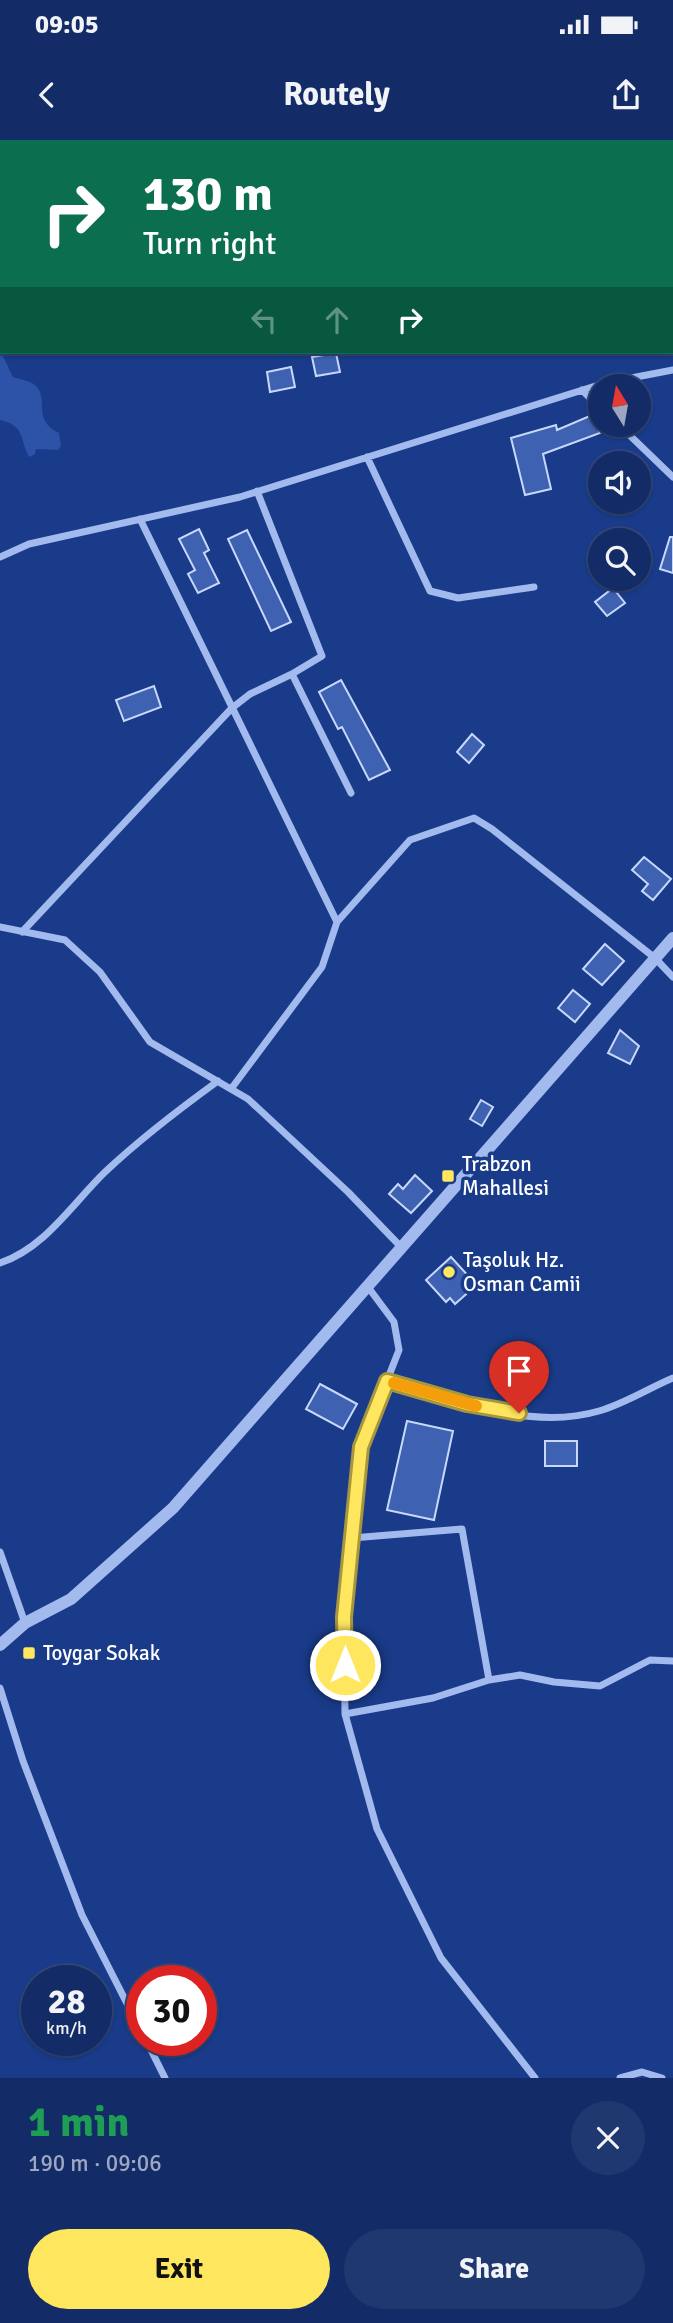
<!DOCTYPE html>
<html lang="en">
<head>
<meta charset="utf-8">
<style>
	body { margin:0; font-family:Signika,sans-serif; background:#203870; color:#f1f3f6; height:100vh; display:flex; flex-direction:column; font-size:26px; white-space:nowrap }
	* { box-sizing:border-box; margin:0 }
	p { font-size:23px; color:#9da7c0 }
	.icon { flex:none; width:38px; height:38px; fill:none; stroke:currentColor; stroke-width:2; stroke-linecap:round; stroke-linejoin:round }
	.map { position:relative; height:1938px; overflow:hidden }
	.sheet { display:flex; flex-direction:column; background:#132c67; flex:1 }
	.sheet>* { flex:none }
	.hud { position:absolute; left:0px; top:0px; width:674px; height:214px; box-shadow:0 2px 5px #0004,0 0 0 2px #32487b; background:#0b6e4f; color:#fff; overflow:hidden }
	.needle { width:46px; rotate:349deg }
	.tools { position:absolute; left:588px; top:234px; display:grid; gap:14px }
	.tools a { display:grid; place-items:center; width:63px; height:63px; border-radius:50%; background:#132c67; box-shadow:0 2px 5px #0004,0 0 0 2px #32487b; font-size:35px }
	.speed { position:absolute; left:21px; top:1825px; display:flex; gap:14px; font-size:35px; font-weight:700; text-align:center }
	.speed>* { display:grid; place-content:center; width:91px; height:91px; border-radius:50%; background:#132c67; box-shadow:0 2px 5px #0004,0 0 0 2px #32487b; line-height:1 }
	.speed small { font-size:18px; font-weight:400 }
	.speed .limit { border:10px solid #d22; background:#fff; color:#111 }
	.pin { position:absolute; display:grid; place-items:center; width:60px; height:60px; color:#fff; margin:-72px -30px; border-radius:50% 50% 50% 0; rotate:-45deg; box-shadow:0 0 7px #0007 }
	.pin .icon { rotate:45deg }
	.me { position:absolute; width:77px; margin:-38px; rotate:0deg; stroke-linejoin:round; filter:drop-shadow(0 0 5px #0008) }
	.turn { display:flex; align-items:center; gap:24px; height:147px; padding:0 28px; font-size:32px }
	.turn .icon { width:91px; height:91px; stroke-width:2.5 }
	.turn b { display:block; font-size:49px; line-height:60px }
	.lanes { display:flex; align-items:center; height:66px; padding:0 28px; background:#0003; justify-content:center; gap:35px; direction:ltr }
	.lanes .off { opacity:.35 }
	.round { display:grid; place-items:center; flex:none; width:74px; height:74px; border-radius:37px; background:#203870 }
	.overview { display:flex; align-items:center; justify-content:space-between; height:119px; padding:0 28px }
	h1 { font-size:42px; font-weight:800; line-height:52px; color:#1e9e55 }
	.action { display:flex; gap:14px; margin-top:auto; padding:14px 28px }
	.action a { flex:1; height:80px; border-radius:42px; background:#ffe65f; color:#111; font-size:28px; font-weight:800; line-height:80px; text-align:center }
	.action a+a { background:#203870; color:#f1f3f6 }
	.status { display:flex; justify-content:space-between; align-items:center; height:49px; padding:0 35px; background:#132c67; direction:ltr }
	.status svg { height:19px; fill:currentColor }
	header { display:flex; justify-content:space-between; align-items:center; height:91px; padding:0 28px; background:#132c67; font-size:32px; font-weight:800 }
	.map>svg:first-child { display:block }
	.green { fill:#2c53a8 }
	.building { fill:#3e62b1; stroke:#c8d8fa; stroke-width:2 }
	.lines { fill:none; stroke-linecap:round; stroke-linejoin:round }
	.minor { stroke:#a2baed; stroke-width:7 }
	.tertiary { stroke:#a2baed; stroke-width:12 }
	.route-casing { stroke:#a6963e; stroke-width:18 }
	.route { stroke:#ffe65f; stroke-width:12 }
	.slow { stroke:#f59e0b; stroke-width:12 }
	.poi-dot { fill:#ffe65f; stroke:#193b89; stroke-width:2.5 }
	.labels { text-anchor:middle; stroke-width:7; stroke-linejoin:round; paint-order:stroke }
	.poi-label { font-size:21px; fill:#fff; stroke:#193b89; text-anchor:start }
</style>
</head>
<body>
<div class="status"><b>09:05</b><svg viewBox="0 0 49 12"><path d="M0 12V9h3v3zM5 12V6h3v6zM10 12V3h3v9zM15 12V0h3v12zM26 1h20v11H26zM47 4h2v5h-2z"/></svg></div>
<header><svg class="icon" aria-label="back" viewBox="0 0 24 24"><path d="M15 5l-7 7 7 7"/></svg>Routely<svg class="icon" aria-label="share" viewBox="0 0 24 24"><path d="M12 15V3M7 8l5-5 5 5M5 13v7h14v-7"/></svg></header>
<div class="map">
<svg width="673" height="1938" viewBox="0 0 673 1938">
	<rect width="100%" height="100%" fill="#193b89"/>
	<path class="green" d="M 0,0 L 464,0 L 2,2 L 0,179 Z
		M 0,210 L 13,237 C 19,239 30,241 35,245 C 50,258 31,280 59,293 L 61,306 L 58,310 L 36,309 L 35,314 L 29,317 C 19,298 26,286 0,280 Z"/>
	<path class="building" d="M 336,213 L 340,232 L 316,236 L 312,217 Z
		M 291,227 L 295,247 L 270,252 L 267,232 Z
		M 592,275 L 600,293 L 543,314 L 551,349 L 525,355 L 511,298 L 556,285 L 557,290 Z
		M 199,389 L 209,410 L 204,413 L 219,443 L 198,453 L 188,434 L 195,430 L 179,399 Z
		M 247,390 L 291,482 L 271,491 L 228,399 Z
		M 670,397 L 673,397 L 673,433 L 660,429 Z
		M 613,448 L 625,463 L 607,476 L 595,462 Z
		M 341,540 L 390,630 L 369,640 L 342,587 L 338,589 L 319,552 Z
		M 154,546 L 161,567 L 124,581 L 116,560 Z
		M 472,594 L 484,605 L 469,623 L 457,612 Z
		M 644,717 L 671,739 L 653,760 L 642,751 L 648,744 L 632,730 Z
		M 605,804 L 624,821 L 602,845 L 583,829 Z
		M 573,850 L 590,864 L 575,882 L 558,868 Z
		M 620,890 L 639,906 L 630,924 L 608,913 Z
		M 481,960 L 493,967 L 482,986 L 470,979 Z
		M 415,1035 L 432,1051 L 411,1073 L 389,1054 L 398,1044 L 403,1049 Z
		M 451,1117 L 472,1140 L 467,1144 L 472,1149 L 455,1164 L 450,1158 L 446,1162 L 426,1140 Z
		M 320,1244 L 357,1264 L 343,1289 L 306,1269 Z
		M 407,1281 L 453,1291 L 434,1380 L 387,1370 Z
		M 545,1301 L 577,1301 L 577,1326 L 545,1326 Z"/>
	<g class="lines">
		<path class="minor" d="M 582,250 L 600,268
			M 619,285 L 673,337
			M 367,317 L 430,451 L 458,458 L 534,447
			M 257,351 L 322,516 L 292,534 L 351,653
			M 140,379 L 337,782
			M 0,417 L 29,404 L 240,357 L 605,243 L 673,230
			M 0,787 L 65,800 L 100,832 L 150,902 L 248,959 L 348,1052 L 402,1108
			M 22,792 L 232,568 L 250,554 L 292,534
			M 231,949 L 322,827 L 337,782 L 410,700 L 474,678 L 492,689 L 655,818 L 673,837
			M 0,1123 C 45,1108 72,1064 105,1032 C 140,999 178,970 218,941
			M 368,1147 L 394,1182 L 399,1210 L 361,1307 L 344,1477 L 345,1574 L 377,1689 L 441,1818 L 535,1938
			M 387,1241 C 452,1260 531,1291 599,1271 C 624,1264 649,1248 673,1238
			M 352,1398 L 462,1389 L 489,1540
			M 0,1412 L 25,1483
			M 0,1548 L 23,1621 L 82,1775 L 142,1893
			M 345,1574 L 433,1558 L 489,1540 L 520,1535 L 554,1542 L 600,1546 L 650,1520 L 673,1521
			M 146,1900 L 165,1938
			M 620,1938 L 642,1932 L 662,1938"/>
		<path class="tertiary" d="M 0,1505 L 25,1483 L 71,1459 L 173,1368 L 673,798"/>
	</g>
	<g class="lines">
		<g class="route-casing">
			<path id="route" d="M 345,1525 L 344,1477 L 361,1307 L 387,1241 L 467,1264 L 519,1273"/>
		</g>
		<use href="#route" class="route"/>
		<path class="slow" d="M 394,1243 L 476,1266"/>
	</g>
	<g class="poi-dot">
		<rect x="441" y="1029" width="14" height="14" rx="3.5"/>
		<circle cx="449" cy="1132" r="7"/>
		<rect x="22" y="1506" width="14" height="14" rx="3.5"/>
	</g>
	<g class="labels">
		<g class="poi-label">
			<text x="462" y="1031">Trabzon<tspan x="462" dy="24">Mahallesi</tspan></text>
			<text x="463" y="1127">Taşoluk Hz.<tspan x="463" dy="24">Osman Camii</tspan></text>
			<text x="43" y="1520">Toygar Sokak</text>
		</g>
	</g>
</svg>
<div class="tools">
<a><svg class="needle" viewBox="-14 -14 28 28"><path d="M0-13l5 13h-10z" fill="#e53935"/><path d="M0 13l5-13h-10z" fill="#9da7c0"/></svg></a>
<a><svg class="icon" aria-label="sound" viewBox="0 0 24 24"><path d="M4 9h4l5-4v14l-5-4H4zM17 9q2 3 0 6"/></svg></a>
<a><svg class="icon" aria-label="search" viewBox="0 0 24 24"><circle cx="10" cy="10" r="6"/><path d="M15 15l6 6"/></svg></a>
</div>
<div class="speed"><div>28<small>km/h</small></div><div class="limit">30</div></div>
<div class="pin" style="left:519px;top:1273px;background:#d93025"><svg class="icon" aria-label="arrive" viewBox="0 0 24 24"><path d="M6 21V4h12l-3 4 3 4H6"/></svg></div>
<svg class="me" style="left:345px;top:1525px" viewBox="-20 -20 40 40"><circle r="17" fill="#ffe65f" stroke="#fff" stroke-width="3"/><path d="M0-11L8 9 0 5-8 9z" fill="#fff"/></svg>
<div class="hud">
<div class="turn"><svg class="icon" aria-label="right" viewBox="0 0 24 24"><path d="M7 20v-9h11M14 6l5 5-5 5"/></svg><div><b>130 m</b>Turn right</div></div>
<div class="lanes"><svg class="icon off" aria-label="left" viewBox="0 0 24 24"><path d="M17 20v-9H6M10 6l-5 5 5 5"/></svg><svg class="icon off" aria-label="ahead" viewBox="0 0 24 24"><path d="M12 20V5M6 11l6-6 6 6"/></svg><svg class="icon" aria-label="right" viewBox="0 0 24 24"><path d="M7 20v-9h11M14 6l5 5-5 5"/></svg></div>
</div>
</div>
<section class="sheet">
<div class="overview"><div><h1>1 min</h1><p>190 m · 09:06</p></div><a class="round"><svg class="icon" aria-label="close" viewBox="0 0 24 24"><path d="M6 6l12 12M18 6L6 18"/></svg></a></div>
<div class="action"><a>Exit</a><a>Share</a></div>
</section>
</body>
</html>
